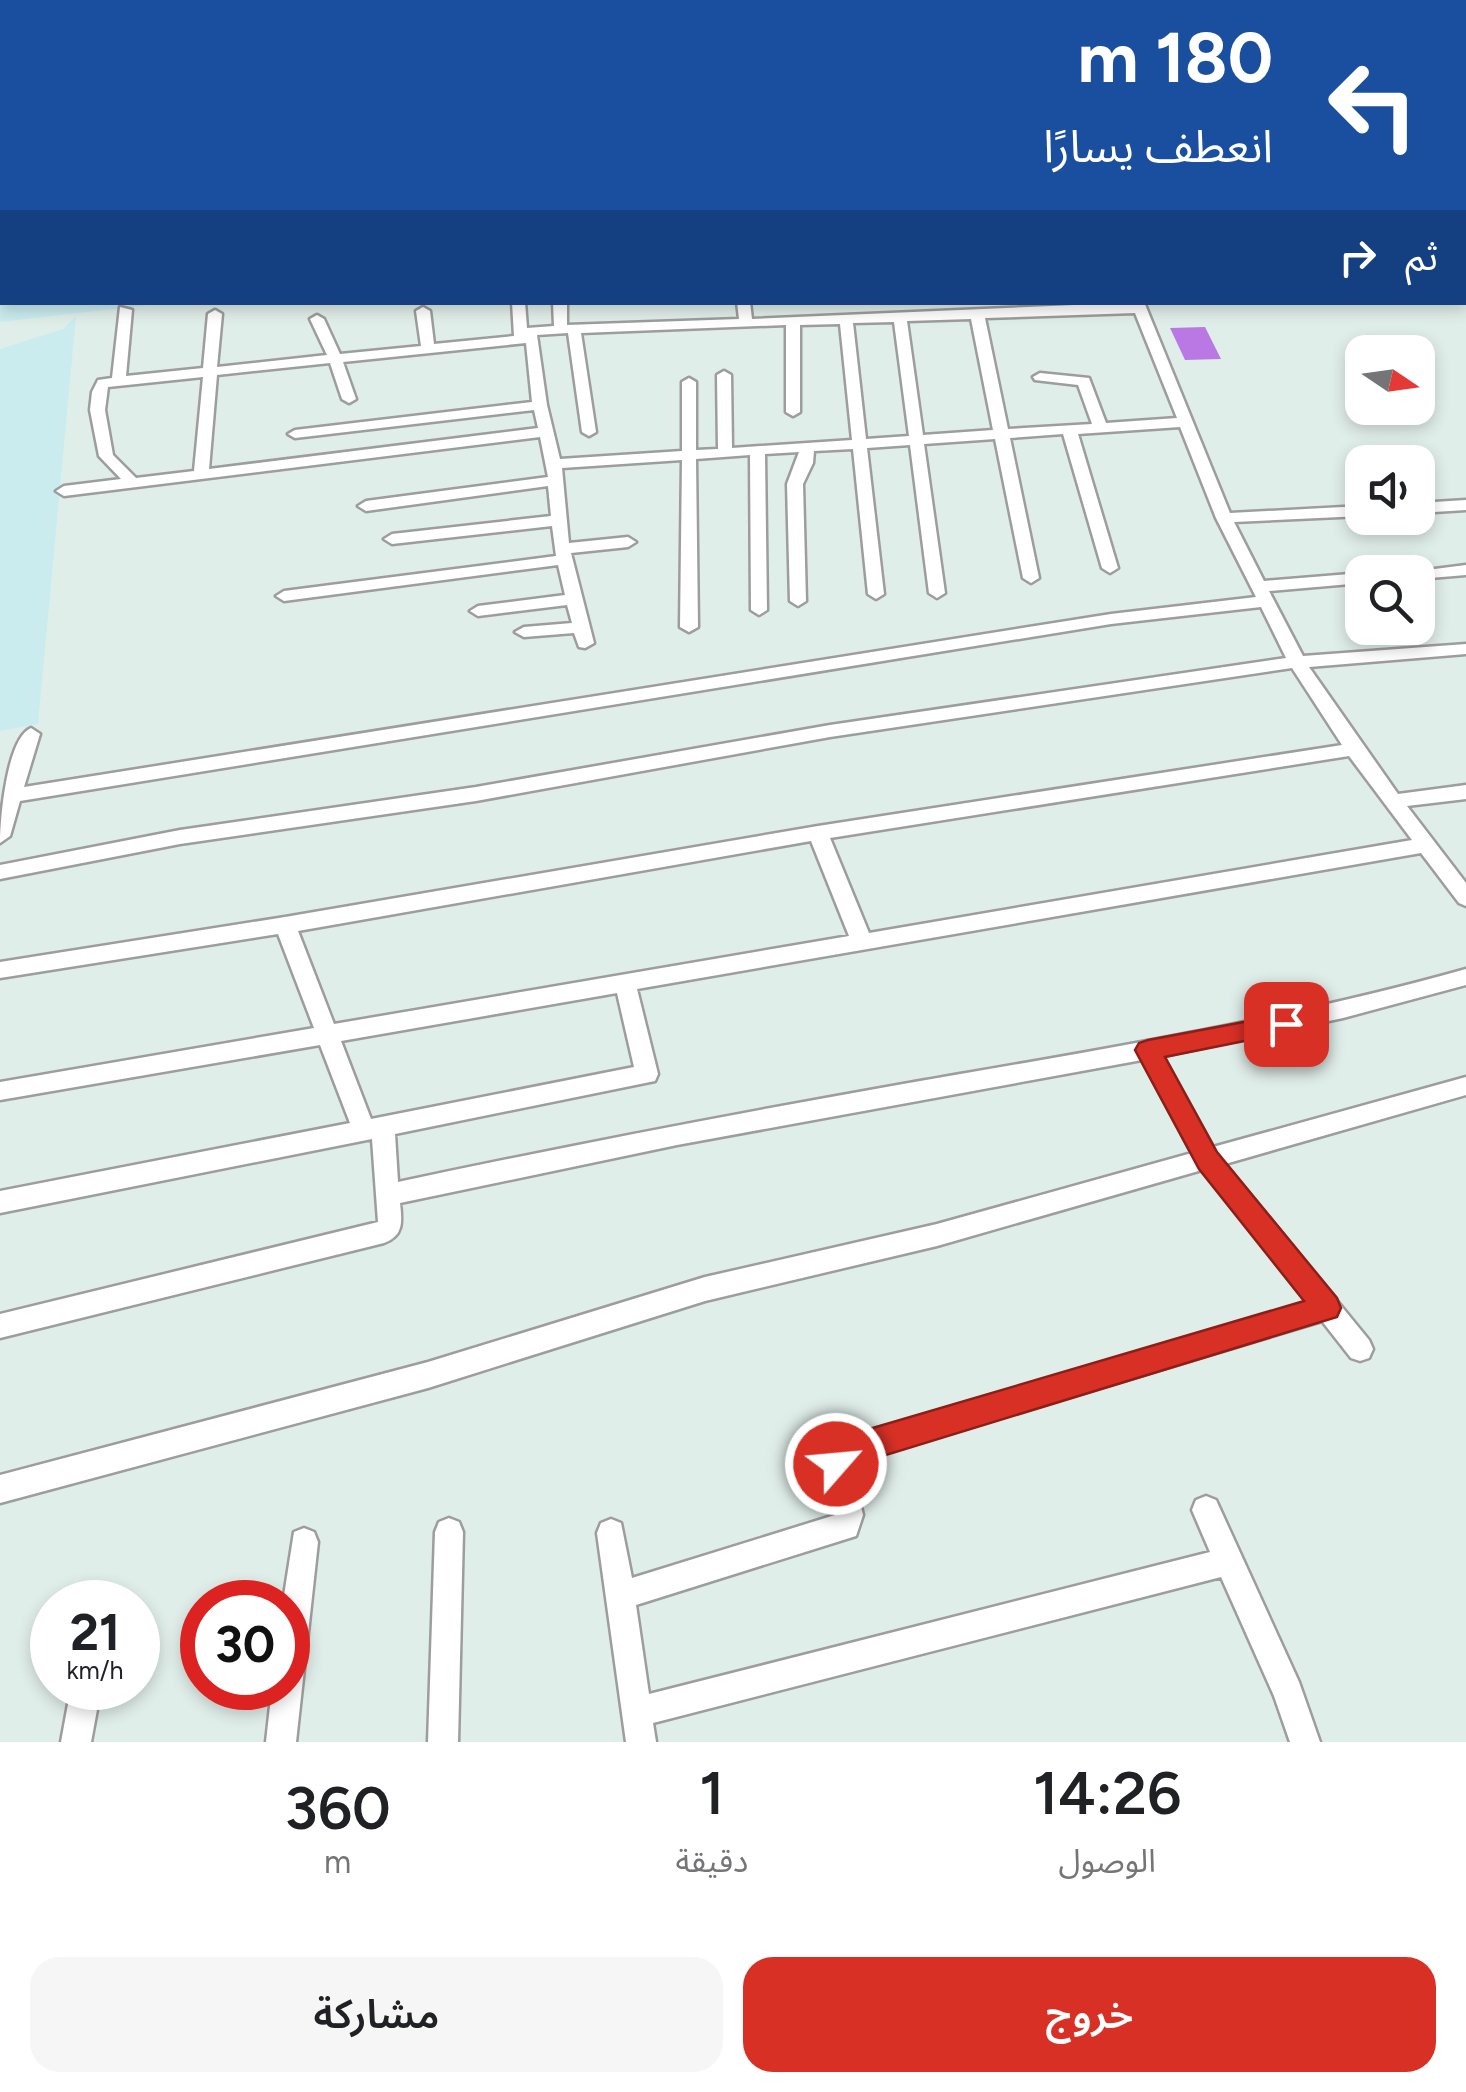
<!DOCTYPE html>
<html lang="ar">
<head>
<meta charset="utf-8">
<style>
	body { margin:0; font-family:Figtree,"Noto Sans Arabic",sans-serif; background:#f6f6f6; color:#202124; direction:rtl; height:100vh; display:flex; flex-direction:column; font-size:38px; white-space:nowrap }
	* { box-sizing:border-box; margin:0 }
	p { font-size:32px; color:#757577 }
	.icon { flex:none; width:55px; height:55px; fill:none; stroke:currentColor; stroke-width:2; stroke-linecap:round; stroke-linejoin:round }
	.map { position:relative; height:1742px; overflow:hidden; direction:ltr }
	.panel { display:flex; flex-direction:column; background:#fff; flex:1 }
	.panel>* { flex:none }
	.guide { position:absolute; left:0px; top:0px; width:1468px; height:305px; box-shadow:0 5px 15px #0003; direction:rtl; background:#1a4fa0; color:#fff; overflow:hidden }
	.needle { width:65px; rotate:103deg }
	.buttons { position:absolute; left:1345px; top:335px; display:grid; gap:20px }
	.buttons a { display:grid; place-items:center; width:90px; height:90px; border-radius:20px; background:#fff; box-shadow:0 5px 15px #0003; font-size:50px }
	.speed { position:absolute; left:30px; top:1580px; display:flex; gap:20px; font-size:50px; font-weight:700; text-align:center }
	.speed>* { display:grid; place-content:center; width:130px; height:130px; border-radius:50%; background:#fff; box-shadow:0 5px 15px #0003; line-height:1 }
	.speed small { font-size:25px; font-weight:400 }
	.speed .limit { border:15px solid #d22; background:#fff; color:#111 }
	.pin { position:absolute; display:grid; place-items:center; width:85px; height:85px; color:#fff; margin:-42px; border-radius:20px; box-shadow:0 5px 15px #0006 }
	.me { position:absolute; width:110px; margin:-55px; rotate:63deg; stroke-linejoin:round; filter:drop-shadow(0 0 8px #0008) }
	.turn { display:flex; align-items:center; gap:35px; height:210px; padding:0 30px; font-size:45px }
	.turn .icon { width:130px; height:130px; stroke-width:2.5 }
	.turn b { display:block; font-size:70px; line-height:85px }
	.then { display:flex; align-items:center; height:95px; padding:0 30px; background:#0003; gap:20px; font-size:38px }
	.eta { display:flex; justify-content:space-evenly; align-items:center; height:170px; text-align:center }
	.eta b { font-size:60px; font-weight:600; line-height:70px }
	.primary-button { display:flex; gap:20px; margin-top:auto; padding:20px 30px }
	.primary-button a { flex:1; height:115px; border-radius:30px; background:#d93025; color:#fff; font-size:40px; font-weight:600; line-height:115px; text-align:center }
	.primary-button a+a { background:#f6f6f6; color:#202124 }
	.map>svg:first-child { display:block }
	.farmland { fill:#caecef }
	.pitch { fill:#ba78e4 }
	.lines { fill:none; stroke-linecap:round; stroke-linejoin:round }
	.minor-casing { stroke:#9d9d9d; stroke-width:5 }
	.highway-casing { stroke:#5ce317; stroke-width:4 }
	.minor { fill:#fff; fill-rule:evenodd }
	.highway { fill:#95ec81; fill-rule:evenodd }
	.route { fill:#d93025; stroke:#8d1f18; stroke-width:2.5 }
</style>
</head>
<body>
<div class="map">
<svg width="1466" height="1742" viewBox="0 0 1466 1742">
	<rect width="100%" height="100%" fill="#e0eeea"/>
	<path class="farmland" d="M 389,0 L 782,0 L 388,2 Z
		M 2,206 L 2,302 L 166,303 L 0,322 Z
		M 76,316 L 38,724 L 0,731 L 0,349 L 63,329 Z"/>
	<path class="pitch" d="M 1205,327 L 1221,359 L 1185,360 L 1170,328 Z"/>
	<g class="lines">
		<g class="minor-casing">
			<path id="minor" d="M 512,302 L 525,302 L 527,328 L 554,326 L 553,302 L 567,302 L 567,325 L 739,319 L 737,302 L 750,302 L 752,319 L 1144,302 L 1230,513 L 1362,506 L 1362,516 L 1234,522 L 1264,581 L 1362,573 L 1362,583 L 1269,591 L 1303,656 L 1466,644 L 1466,654 L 1309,667 L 1398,794 L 1466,785 L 1466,799 L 1407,806 L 1466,883 L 1466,906 L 1459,903 L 1421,853 L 637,989 L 658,1074 L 655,1081 L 395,1134 L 398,1182 C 566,1146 734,1114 903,1084 C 1092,1051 1281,1021 1466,969 L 1466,985 L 1343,1018 L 1163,1056 L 1213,1147 L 1466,1077 L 1466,1095 L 1225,1164 L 1369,1340 L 1373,1349 L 1369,1358 L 1360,1361 L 1351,1358 L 1322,1321 L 851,1463 L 863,1515 L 856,1536 L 636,1605 L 649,1694 L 1210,1552 L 1192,1510 L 1196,1500 L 1206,1496 L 1216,1500 L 1299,1682 L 1320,1742 L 1290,1742 L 1274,1696 L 1221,1577 L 653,1723 L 656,1742 L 626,1742 L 597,1533 L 601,1523 L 611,1519 L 621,1523 L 632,1578 L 835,1515 L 821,1464 L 832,1442 L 1307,1302 L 1202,1170 L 937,1246 L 705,1301 L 428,1388 L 0,1503 L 0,1475 L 428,1362 L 705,1277 L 937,1224 L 1192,1153 L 1142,1060 L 677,1145 L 400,1203 C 402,1221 404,1236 384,1243 L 0,1338 L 0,1314 L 378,1222 L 372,1139 L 0,1213 L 0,1191 L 350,1123 L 320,1045 L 0,1100 L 0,1082 L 314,1028 L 278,934 L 0,978 L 0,962 L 285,917 L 818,826 L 1342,745 L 1292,668 L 830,737 L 476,801 L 180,844 L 0,879 L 0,865 L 180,830 L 476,787 L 830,725 L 1286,658 L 1261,607 L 1111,624 L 20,801 L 10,836 L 0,843 C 0,818 7,738 31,728 L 40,734 L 24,787 L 1111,614 L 1256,597 L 1216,518 L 1180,427 L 1078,434 L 1118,568 L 1110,573 L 1102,568 L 1063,434 L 1010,438 L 1039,578 L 1031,583 L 1023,578 L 995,439 L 924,444 L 945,593 L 937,598 L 929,593 L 910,445 L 867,448 L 884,594 L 876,599 L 868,594 L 853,449 L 814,451 L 813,463 L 803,484 L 806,601 L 798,606 L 790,601 L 787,484 L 799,452 L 765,454 L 767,610 L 759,615 L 751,610 L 750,455 L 696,459 L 698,627 L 689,632 L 680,627 L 682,460 L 562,468 L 569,543 L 628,537 L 636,542 L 628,547 L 571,553 L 594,643 L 585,648 L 579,647 L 574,633 L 524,637 L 515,632 L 524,627 L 572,623 L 567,605 L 478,616 L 470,611 L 478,606 L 565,595 L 558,565 L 284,601 L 276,596 L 284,591 L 556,556 L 552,526 L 392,544 L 384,539 L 392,534 L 551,516 L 548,486 L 366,511 L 358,506 L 366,501 L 548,477 L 540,437 L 64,496 L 56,491 L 64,486 L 121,479 L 99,456 L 90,410 L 92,392 L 98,380 L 112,378 L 120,307 L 132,310 L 126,376 L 203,368 L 208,314 L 215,310 L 222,314 L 217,367 L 327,355 L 310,319 L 317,315 L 324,319 L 340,354 L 421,346 L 416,311 L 423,307 L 430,311 L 434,344 L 514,336 ZM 1135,313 L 1177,418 L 1106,423 L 1089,378 L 1040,373 L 1033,377 L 1035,380 L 1078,385 L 1092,424 L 1008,429 L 985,318 ZM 971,319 L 993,430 L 923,435 L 907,321 ZM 894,322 L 909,436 L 866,439 L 853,323 ZM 840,324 L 852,440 L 732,448 L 731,375 L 724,371 L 717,375 L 718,449 L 696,450 L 696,382 L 689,378 L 682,382 L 682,451 L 560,459 L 547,405 L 537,335 L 568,333 L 582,432 L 589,436 L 596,432 L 581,333 L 786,325 L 786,412 L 793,416 L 800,412 L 800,325 ZM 526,343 L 532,402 L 295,430 L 288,434 L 295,438 L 534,410 L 538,428 L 209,469 L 217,375 L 330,363 L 342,399 L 349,403 L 356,399 L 343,362 ZM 203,377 L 194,471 L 136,478 L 113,455 L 105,410 L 108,387 ZM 1349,756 L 1412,840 L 869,933 L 830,838 ZM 811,841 L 849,936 L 334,1024 L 298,931 ZM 617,993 L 634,1067 L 371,1119 L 341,1041 Z
				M 1466,500 L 1466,510 L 1418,513 L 1418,503 Z
				M 1466,565 L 1466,575 L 1418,579 L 1418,572 L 1411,572 Z
				M 449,1518 L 459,1522 L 463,1532 L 458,1742 L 428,1742 L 435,1532 L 439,1522 Z
				M 304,1528 L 314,1532 L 318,1542 L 296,1742 L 266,1742 L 272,1688 L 288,1688 L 288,1602 L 283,1602 L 294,1532 Z
				M 71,1688 L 101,1688 L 91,1742 L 61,1742 Z"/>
		</g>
		<g class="highway-casing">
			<path id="highway" d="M 295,0 L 310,0 L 311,2 L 296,2 Z
				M 0,14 L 2,14 L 2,22 L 0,22 Z
				M 1465,29 L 1466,29 L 1466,37 L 1465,37 Z
				M 0,62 L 2,62 L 2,70 L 0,70 Z
				M 2,149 L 2,161 L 0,162 L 0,150 Z"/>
		</g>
		<use href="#minor" class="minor"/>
		<use href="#highway" class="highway"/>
	</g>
	<path class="route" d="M 1286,1014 L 1295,1016 L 1298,1024 L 1295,1031 L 1165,1057 L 1217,1152 L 1337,1298 L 1341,1308 L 1337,1317 L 853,1465 L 846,1474 L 836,1479 L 825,1474 L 820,1464 C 825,1450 829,1442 842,1437 L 1304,1301 L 1199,1169 L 1135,1050 L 1139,1043 L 1148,1040 Z"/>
</svg>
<div class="buttons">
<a><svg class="needle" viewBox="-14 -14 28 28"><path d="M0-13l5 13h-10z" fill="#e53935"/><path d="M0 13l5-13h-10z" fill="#757577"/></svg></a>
<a><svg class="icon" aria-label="sound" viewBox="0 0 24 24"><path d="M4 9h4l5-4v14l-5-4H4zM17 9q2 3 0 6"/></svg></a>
<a><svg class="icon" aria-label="search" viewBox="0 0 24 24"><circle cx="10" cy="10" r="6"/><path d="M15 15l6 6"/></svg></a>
</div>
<div class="speed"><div>21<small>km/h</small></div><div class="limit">30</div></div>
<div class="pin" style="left:1286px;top:1024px;background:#d93025"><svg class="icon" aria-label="arrive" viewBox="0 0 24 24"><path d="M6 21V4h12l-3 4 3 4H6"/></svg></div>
<svg class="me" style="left:836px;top:1464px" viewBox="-20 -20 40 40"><circle r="17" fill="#d93025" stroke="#fff" stroke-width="3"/><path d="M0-11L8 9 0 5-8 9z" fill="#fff"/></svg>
<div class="guide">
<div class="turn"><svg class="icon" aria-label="left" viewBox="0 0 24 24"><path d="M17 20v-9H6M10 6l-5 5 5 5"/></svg><div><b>180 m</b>انعطف يسارًا</div></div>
<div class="then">ثم<svg class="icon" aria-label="right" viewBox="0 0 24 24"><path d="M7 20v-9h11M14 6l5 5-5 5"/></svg></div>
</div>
</div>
<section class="panel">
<div class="eta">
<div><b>14:26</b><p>الوصول</p></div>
<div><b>1</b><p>دقيقة</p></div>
<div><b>360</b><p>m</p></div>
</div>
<div class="primary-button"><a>خروج</a><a>مشاركة</a></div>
</section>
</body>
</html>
